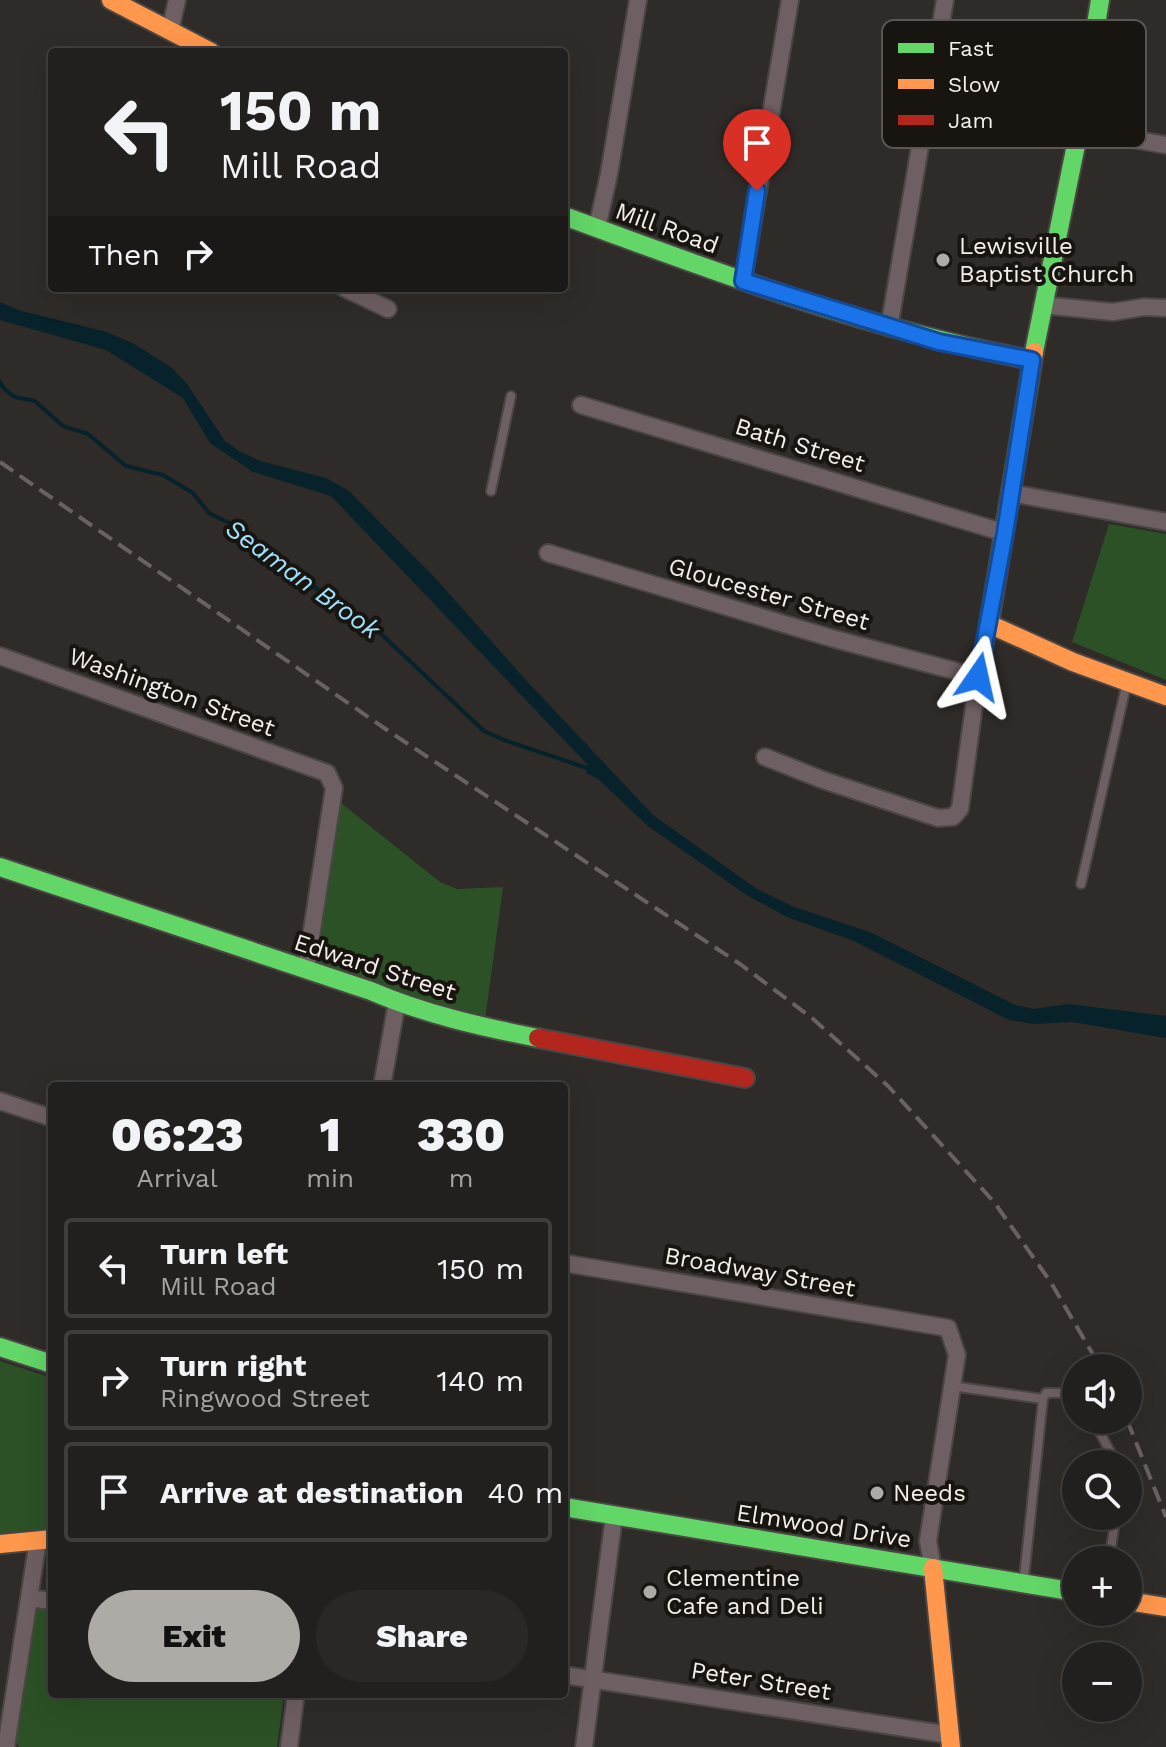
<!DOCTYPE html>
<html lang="en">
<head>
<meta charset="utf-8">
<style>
	body { margin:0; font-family:"Work Sans",sans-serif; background:#2a2827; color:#f1f3f6; height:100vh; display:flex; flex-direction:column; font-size:30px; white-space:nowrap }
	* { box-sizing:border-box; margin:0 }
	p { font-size:26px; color:#a2a3a4 }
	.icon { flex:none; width:44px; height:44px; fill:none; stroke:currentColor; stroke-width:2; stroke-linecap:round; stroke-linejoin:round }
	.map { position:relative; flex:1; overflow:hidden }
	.side { position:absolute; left:48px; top:1082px; width:520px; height:616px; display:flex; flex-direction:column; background:#22201e; border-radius:8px; box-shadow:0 8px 32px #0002,0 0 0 2px #3f3e3c }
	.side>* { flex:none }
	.hud { position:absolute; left:48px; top:48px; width:520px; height:244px; border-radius:8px; box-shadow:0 8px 32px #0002,0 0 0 2px #3f3e3c; background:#22201e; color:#f1f3f6; overflow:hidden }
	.tools { position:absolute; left:1062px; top:1354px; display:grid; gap:16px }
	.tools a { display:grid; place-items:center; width:80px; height:80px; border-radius:50%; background:#22201e; box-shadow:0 8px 32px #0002,0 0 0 2px #3f3e3c; font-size:40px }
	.pin { position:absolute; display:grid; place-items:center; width:68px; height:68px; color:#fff; margin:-82px -34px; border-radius:50% 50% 50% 0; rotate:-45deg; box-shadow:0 0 8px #0007 }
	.pin .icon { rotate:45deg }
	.me { position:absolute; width:88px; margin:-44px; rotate:11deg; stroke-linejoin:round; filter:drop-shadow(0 0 6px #0008) }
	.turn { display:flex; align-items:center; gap:28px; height:168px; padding:0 40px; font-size:36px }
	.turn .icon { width:104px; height:104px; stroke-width:2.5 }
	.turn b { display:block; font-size:56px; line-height:68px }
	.then { display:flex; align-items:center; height:76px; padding:0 40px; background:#0003; gap:16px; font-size:30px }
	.eta { display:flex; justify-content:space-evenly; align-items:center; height:136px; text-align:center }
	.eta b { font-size:48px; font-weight:800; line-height:56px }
	.button { display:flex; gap:16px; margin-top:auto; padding:16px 40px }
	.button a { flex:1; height:92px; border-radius:48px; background:#aeaaa5; color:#111; font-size:32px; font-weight:800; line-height:92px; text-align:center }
	.button a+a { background:#2a2827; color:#f1f3f6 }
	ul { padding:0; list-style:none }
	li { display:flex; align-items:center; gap:24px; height:100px; margin:0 16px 12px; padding:0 24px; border:4px solid #3f3e3c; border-radius:8px }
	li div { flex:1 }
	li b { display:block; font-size:30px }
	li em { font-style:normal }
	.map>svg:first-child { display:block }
	.green { fill:#2c5126 }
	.water { fill:#07222a }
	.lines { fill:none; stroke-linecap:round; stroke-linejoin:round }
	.stream { stroke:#07222a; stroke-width:4 }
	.lane-casing { stroke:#494644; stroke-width:12 }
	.street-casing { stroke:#494644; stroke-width:20 }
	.fast-casing { stroke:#494644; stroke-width:22 }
	.slow-casing { stroke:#494644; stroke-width:22 }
	.jam-casing { stroke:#494644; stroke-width:22 }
	.lane { stroke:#6e5f62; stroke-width:8 }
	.street { stroke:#6e5f62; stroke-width:16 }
	.fast { stroke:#63d668; stroke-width:18 }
	.slow { stroke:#ff974d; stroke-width:18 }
	.jam { stroke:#b3261e; stroke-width:18 }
	.rail { stroke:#6a6262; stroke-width:4; stroke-dasharray:16 8; stroke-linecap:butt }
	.route-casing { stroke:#114b97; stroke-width:20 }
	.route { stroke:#1a73e8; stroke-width:14 }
	.poi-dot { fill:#aeaaa5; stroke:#181511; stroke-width:3 }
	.labels { text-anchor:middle; stroke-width:8; stroke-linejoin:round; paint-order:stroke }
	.street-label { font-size:24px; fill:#f3eee9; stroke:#181511 }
	.poi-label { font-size:24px; fill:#f3eee9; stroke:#181511; text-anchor:start }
	.water-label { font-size:26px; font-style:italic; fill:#9de2fa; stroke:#181511 }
	.key { fill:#181511; stroke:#5a5652; stroke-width:2 }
	.key-label { font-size:22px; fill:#f3eee9 }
</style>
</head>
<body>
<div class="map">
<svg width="1166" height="1747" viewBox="0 0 1166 1747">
	<rect width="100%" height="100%" fill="#2e2b28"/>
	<path class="green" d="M 1109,524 L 1166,534 L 1166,680 L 1072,642 Z
		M 341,803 L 440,882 L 457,889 L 503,887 L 485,1020 L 419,1001 L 319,963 L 317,956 Z
		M 0,1361 L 52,1378 L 52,1530 L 0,1535 Z
		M 40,1607 L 52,1608 L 52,1694 L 284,1694 L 277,1747 L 19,1747 L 16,1741 L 36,1612 Z"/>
	<path class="water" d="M 0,302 L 18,310 L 107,332 L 136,345 L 172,368 L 187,384 L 225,441 L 239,451 L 260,461 L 326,478 L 349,491 L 437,580 L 524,678 L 653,815 L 757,889 L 794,907 L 872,933 L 1015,1005 L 1034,1009 L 1068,1004 L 1166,1016 L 1166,1038 L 1072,1022 L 1034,1024 L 1009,1020 L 854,941 L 787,917 L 745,894 L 648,826 L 597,778 L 586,773 L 588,765 L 331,496 L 253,472 L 210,443 L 183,398 L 106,350 L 0,320 Z"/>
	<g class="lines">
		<path class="stream" d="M 0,382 L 4,389 L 15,397 L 35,401 L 63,426 L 88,434 L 126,466 L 163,475 L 193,493 L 209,513 L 239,528 L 294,573 L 379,632 L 484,731 L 504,740 L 593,770"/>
		<g class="lane-casing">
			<path id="lane" d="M 491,491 L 511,396
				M 1081,884 L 1127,682
				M 952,1386 L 1043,1399
				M 1093,1420 L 1117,1464
				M 1109,1560 L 1116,1516
				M 1024,1578 L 1043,1399 L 1046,1393 L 1062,1393 L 1076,1402"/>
		</g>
		<g class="street-casing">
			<path id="street" d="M 170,31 L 177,0
				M 1079,130 L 1166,145
				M 597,228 L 609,174 L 638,0
				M 743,281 L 790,0
				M 344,288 L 388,309
				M 1042,305 L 1113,312 L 1144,307 L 1166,308
				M 889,328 L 945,0
				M 581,405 L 1005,533
				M 1011,493 L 1166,522
				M 548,553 L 831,638 L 978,677
				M 0,656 L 327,773 L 334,788 L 306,969
				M 765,757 L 823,780 L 938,818 L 953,817 L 960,809 L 978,677 L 989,624
				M 382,1086 L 397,1002
				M 0,1101 L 52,1118
				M 564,1263 L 948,1328 L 957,1355 L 928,1541 L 933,1568
				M 29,1598 L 52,1601
				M 564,1675 L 950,1735
				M 6,1747 L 38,1540
				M 289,1747 L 296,1694
				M 584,1747 L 614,1516"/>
		</g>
		<g class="fast-casing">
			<path id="fast" d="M 564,216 C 718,273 870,330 1032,360
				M 1034,352 L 1079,130 L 1100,0
				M 0,867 L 371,991 C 424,1014 482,1027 538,1038
				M 0,1347 L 52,1364
				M 564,1507 L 1076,1592"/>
		</g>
		<g class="slow-casing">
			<path id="slow" d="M 111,0 L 211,52
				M 1034,352 L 989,624 L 1073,662 L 1166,696
				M 0,1544 L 52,1539
				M 933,1568 L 951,1747
				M 1128,1601 L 1166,1607"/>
		</g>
		<g class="jam-casing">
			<path id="jam" d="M 538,1038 L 745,1078"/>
		</g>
		<use href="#lane" class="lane"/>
		<use href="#street" class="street"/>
		<use href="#fast" class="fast"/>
		<use href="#slow" class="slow"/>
		<use href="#jam" class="jam"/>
		<path class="rail" d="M 0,462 L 387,730 L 740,964 L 812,1018 L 888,1086 L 994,1202 L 1050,1281 L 1101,1368
			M 1127,1420 L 1166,1517"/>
	</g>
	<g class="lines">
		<g class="route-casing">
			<path id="route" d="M 757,191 L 743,281 L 939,342 L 1032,360 L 1005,533 L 978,677"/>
		</g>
		<use href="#route" class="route"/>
	</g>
	<g class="poi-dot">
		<circle cx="943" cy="260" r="8"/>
		<circle cx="877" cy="1493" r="8"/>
		<circle cx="650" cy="1592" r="8"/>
	</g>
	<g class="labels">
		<g class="street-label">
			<text transform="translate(667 228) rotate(20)" y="8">Mill Road</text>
			<text transform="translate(800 445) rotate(17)" y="8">Bath Street</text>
			<text transform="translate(769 594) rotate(16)" y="8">Gloucester Street</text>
			<text transform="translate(172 692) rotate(20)" y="8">Washington Street</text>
			<text transform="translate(375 967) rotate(18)" y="8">Edward Street</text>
			<text transform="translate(760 1272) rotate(10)" y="8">Broadway Street</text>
			<text transform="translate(824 1526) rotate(9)" y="8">Elmwood Drive</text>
			<text transform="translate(761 1681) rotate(9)" y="8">Peter Street</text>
		</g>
		<g class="poi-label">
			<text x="959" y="254">Lewisville<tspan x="959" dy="28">Baptist Church</tspan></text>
			<text x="893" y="1501">Needs</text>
			<text x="666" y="1586">Clementine<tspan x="666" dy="28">Cafe and Deli</tspan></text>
		</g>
		<g class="water-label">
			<text transform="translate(303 579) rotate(36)" y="9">Seaman Brook</text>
		</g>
	</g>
	<rect x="882" y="20" width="264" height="128" rx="12" class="key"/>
	<rect x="898" y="43" width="36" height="10" fill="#63d668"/>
	<rect x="898" y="79" width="36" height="10" fill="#ff974d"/>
	<rect x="898" y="115" width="36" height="10" fill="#b3261e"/>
	<g class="key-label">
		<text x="948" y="56">Fast</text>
		<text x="948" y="92">Slow</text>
		<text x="948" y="128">Jam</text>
	</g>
</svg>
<div class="tools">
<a><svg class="icon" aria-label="sound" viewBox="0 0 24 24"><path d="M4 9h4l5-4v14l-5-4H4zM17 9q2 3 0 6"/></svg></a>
<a><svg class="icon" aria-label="search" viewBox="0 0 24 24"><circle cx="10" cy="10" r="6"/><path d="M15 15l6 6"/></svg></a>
<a>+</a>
<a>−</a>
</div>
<div class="pin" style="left:757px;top:191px;background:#d93025"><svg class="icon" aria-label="arrive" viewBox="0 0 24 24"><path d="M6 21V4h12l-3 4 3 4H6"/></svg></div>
<svg class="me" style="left:978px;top:677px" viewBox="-20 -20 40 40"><path d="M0-17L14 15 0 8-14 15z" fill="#1a73e8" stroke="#fff" stroke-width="4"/></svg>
<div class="hud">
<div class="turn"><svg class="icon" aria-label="left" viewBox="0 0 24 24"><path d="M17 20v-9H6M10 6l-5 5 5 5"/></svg><div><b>150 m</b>Mill Road</div></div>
<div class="then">Then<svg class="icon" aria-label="right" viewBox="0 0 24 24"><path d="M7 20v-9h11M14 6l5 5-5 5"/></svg></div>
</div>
<section class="side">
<div class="eta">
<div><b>06:23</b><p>Arrival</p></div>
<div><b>1</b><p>min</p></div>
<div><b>330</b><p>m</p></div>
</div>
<ul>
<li><svg class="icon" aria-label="left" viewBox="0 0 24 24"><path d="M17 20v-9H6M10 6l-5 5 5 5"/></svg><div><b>Turn left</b><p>Mill Road</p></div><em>150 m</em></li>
<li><svg class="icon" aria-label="right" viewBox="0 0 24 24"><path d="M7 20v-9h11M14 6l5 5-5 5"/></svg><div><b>Turn right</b><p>Ringwood Street</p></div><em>140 m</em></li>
<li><svg class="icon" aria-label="arrive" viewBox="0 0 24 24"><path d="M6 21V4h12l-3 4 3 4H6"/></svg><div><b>Arrive at destination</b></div><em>40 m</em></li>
</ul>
<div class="button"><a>Exit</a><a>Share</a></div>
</section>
</div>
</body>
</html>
